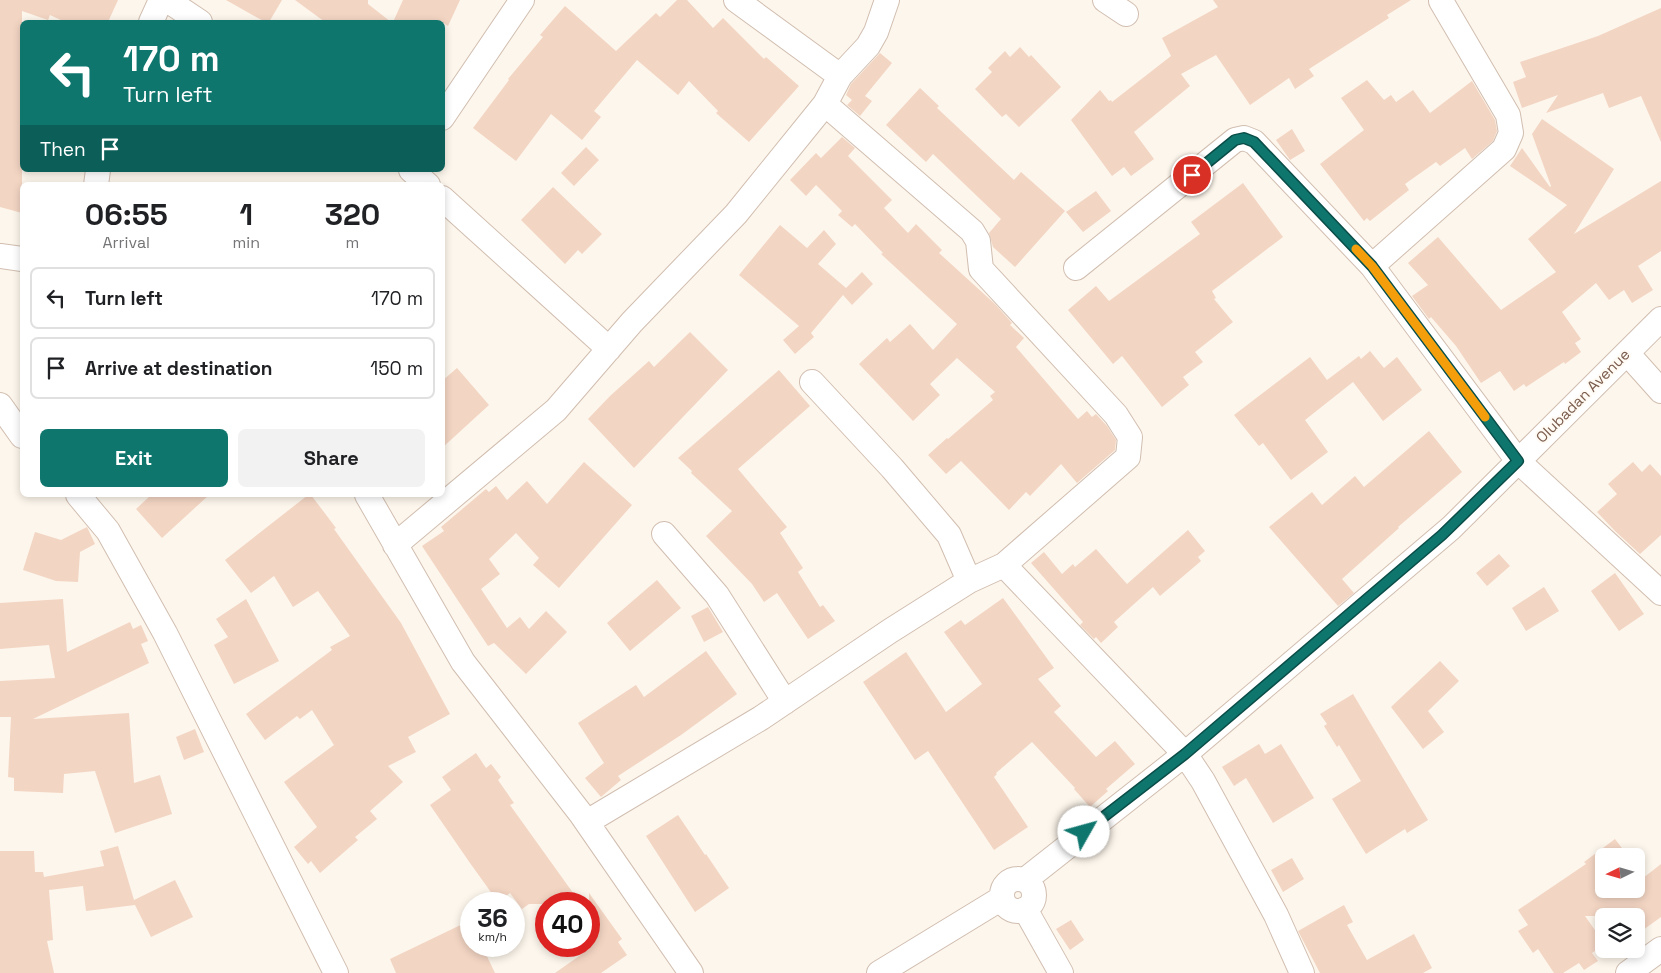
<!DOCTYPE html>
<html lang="en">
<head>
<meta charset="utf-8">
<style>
	body { margin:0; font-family:"Space Grotesk",sans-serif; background:#f2f2f2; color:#202124; height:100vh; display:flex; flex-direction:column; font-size:19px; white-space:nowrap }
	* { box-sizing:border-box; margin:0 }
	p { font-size:16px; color:#757577 }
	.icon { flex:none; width:28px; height:28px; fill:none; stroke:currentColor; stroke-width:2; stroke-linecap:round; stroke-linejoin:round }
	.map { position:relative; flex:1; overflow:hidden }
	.drawer { position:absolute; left:20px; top:182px; width:425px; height:315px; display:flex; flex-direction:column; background:#fff; border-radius:8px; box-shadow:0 2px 8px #0003 }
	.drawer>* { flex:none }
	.top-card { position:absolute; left:20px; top:20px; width:425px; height:152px; border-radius:8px; box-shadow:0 2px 8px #0003; background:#0f766e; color:#fff; overflow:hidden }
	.needle { width:32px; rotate:265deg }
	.buttons { position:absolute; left:1595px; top:848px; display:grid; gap:10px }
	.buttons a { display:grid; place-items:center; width:50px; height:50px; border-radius:8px; background:#fff; box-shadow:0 2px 8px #0003; font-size:25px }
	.speed { position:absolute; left:460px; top:892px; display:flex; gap:10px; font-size:25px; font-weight:700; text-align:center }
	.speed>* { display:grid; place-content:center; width:65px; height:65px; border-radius:50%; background:#fff; box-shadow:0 2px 8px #0003; line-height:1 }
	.speed small { font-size:12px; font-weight:400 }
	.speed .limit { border:8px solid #d22; background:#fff; color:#111 }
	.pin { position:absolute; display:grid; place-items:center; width:42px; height:42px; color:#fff; margin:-21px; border:2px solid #fff; border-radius:50%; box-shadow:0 1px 5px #0007 }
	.me { position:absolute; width:55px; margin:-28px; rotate:52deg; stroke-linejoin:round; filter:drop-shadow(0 0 4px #0008) }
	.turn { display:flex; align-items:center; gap:18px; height:105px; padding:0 20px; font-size:22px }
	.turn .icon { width:65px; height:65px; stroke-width:2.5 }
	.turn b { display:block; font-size:35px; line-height:42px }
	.then { display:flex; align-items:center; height:48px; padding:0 20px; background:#0003; gap:10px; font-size:19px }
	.eta { display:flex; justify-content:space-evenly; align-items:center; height:85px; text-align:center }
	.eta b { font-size:30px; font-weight:700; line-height:35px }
	.button { display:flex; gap:10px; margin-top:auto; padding:10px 20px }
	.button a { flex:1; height:58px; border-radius:8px; background:#0f766e; color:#fff; font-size:20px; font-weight:700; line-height:58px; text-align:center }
	.button a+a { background:#f2f2f2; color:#202124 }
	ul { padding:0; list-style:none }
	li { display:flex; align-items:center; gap:15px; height:62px; margin:0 10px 8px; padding:0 10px; border:2px solid #e0e0e0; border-radius:8px }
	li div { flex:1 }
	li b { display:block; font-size:19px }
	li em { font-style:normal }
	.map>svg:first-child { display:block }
	.building { fill:#f3d5c3 }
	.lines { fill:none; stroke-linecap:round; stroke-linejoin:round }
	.minor-casing { stroke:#d1beb0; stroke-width:26 }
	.minor { stroke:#fff; stroke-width:24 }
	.route-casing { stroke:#0a4d48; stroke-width:12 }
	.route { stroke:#0f766e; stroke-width:9 }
	.slow { stroke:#f59e0b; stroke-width:9 }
	.labels { text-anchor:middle; stroke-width:4; stroke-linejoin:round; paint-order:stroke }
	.street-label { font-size:15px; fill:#7a5c4d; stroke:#fffaf3 }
</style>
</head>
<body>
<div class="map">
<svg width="1661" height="973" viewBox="0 0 1661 973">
	<rect width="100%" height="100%" fill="#fdf6ec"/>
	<path class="building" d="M 0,0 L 118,0 L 108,22 L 65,22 L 50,15 L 48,20 L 22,11 L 22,213 L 0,207 Z
		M 226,0 L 282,0 L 269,22 L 265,22 Z
		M 295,0 L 368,0 L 368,4 L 391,22 L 325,22 Z
		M 403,0 L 460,0 L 448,26 L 442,22 L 393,22 Z
		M 677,0 L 687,0 L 713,28 L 723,18 L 764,59 L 766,57 L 799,86 L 749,142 L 716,113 L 718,111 L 689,81 L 678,95 L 637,60 L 594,111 L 601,117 L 582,140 L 551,114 L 516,161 L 473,128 L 509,80 L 508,79 L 543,37 L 540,35 L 565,6 L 616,51 L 656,13 L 660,17 Z
		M 1213,0 L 1411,0 L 1387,15 L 1389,18 L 1309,69 L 1314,76 L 1295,89 L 1289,78 L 1250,105 L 1216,55 L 1181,74 L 1190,86 L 1134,132 L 1154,159 L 1131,176 L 1124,167 L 1112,176 L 1071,120 L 1100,90 L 1109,101 L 1111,100 L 1112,102 L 1171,56 L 1162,38 L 1218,7 Z
		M 1661,8 L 1661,142 L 1641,96 L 1609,108 L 1603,93 L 1546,113 L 1558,95 L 1522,108 L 1513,82 L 1526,77 L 1520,62 L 1598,36 Z
		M 1020,47 L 1029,57 L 1031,55 L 1061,87 L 1019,127 L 1006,114 L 1002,117 L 975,89 L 992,72 L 988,68 L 1005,51 L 1010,57 Z
		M 880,53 L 892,63 L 865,96 L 872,101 L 860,116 L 847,105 L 852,100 L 846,95 L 851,84 Z
		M 1367,80 L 1384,100 L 1391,95 L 1396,102 L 1413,90 L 1430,113 L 1472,81 L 1495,120 L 1497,131 L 1493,141 L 1472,159 L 1465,148 L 1440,166 L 1436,162 L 1405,184 L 1409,190 L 1370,221 L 1367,218 L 1364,221 L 1320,164 L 1364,130 L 1341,98 Z
		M 920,88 L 939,106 L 937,108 L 1014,180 L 1021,172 L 1065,211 L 1015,267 L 993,247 L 989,233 L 1001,219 L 933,154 L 926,162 L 886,125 Z
		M 1542,119 L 1614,169 L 1574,234 L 1661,181 L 1661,251 L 1638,266 L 1653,290 L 1632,303 L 1624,290 L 1609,300 L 1596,283 L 1562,312 L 1581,339 L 1575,343 L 1581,352 L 1565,364 L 1564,362 L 1526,387 L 1524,384 L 1514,391 L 1500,371 L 1481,383 L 1456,346 L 1431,317 L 1429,319 L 1412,296 L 1428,285 L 1408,263 L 1438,237 L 1501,310 L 1556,272 L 1528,239 L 1567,205 L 1510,166 L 1522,148 L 1550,187 L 1551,186 L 1532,134 Z
		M 1292,129 L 1305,151 L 1290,160 L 1276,140 Z
		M 842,137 L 855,148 L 848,156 L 892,200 L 884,208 L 908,233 L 916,224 L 942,250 L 939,253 L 995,304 L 1012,323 L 1010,325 L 1024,338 L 1016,347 L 1078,419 L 1087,411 L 1092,417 L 1096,414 L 1107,426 L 1116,440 L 1115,450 L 1077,483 L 1061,464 L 1030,496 L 1026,492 L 1009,510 L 961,461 L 946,474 L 928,455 L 947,438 L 948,439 L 993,400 L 990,396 L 995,392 L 957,358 L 930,384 L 940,395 L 913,421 L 859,364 L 887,338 L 890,342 L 910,324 L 933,350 L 957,324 L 881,254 L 883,253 L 855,224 L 852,227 L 838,215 L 842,211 L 816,185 L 806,196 L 790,180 L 816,153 L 821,158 Z
		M 586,147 L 599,160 L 574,186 L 561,173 Z
		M 1243,183 L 1283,237 L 1212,291 L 1216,298 L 1214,299 L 1233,322 L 1195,352 L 1203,362 L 1183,377 L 1189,385 L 1162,407 L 1122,356 L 1113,364 L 1068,310 L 1096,286 L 1109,301 L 1200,234 L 1191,222 Z
		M 553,187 L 602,234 L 582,254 L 578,250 L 565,264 L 521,220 Z
		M 1096,191 L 1111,211 L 1083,232 L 1066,212 Z
		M 780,225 L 807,248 L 824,230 L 836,244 L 818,264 L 846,288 L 862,272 L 873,284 L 852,305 L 843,295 L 811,333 L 814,337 L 795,354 L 783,340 L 799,326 L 739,275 Z
		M 690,332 L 728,370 L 634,468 L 588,419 L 610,396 L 649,361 L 654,367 Z
		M 1370,351 L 1384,368 L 1397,357 L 1422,390 L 1383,421 L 1353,382 L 1305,420 L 1328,452 L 1291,480 L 1263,443 L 1259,446 L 1234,415 L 1310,357 L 1327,380 L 1359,356 L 1361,359 Z
		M 457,368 L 489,405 L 442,448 L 442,381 Z
		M 779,370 L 810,406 L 738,469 L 787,527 L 780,533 L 803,568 L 798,572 L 820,607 L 823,605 L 835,621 L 808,639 L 777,593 L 764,602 L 752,584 L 706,536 L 732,511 L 691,473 L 692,471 L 678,458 Z
		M 1429,431 L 1462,472 L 1398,527 L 1399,528 L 1342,579 L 1354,593 L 1338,606 L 1269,527 L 1312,492 L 1322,505 L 1355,476 L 1364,487 Z
		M 584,462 L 632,505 L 559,588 L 533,565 L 539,558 L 516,533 L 489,559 L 500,574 L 481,589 L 507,628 L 520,617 L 529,629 L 546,611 L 567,632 L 526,674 L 494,643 L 488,646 L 422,546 L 444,531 L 441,527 L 486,489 L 489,492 L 496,486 L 507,500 L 527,481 L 547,504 Z
		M 1633,462 L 1642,472 L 1650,464 L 1661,476 L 1661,535 L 1640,554 L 1615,531 L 1597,512 L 1617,494 L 1608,484 Z
		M 151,495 L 209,495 L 162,538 L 136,509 Z
		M 308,495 L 311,495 L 336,528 L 334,529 L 401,623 L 450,714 L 408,737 L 416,752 L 388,766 L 403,782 L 370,811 L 377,819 L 355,837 L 358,840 L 320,873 L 311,861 L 308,864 L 294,847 L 317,827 L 284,782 L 334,745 L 312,710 L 300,719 L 297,716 L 265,740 L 246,714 L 332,650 L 330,647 L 350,636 L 318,591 L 293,607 L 274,576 L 251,593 L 225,560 Z
		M 87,527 L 95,544 L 80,552 L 78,582 L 56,581 L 23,570 L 35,532 L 61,540 Z
		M 1188,530 L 1205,551 L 1198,557 L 1201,561 L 1160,596 L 1153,587 L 1114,622 L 1118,627 L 1101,643 L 1096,637 L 1094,639 L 1080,625 L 1083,622 L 1031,563 L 1044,552 L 1062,574 L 1073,564 L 1075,567 L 1096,549 L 1127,584 Z
		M 1499,554 L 1510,566 L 1487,586 L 1476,573 Z
		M 1615,573 L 1644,614 L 1619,631 L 1591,591 Z
		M 657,580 L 681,608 L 630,651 L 607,623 Z
		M 1544,587 L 1559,611 L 1526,631 L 1512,608 Z
		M 1003,598 L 1054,668 L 1038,679 L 1061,706 L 1054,712 L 1096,757 L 1115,741 L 1135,764 L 1106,789 L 1108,791 L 1090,807 L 1074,789 L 1075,788 L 1032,742 L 996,773 L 997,774 L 994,777 L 1028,827 L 994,850 L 928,751 L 915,760 L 863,682 L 906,652 L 946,712 L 982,684 L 944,632 L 961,620 L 965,625 Z
		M 63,599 L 67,652 L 130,622 L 133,629 L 141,625 L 148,641 L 141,644 L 149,663 L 33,719 L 129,713 L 134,783 L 160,775 L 172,814 L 115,833 L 95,771 L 64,774 L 63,793 L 14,791 L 14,778 L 8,777 L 11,717 L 0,717 L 0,681 L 55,678 L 49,645 L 0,649 L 0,603 Z
		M 246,599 L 279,661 L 234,684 L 214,645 L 228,637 L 216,619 Z
		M 708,607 L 723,632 L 704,642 L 691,616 Z
		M 706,651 L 737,694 L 681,735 L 618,776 L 621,780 L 601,797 L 585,778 L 604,763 L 578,723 L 636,685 L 644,697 Z
		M 1440,661 L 1459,681 L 1428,711 L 1444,732 L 1423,749 L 1391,707 Z
		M 1353,694 L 1428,820 L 1407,833 L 1405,829 L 1366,854 L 1332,799 L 1361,781 L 1339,745 L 1337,747 L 1324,726 L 1327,724 L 1320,714 Z
		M 195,729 L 204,752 L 184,760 L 176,737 Z
		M 1259,744 L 1265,754 L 1281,744 L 1314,798 L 1273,823 L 1246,778 L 1234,786 L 1222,767 Z
		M 476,753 L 486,768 L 491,764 L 501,777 L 498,780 L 514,803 L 510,805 L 581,904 L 529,904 L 522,909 L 510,893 L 498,902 L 470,863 L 430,805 L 451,790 L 442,777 Z
		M 678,815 L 705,855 L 706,854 L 729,888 L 695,912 L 646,836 Z
		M 1615,839 L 1628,856 L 1604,856 L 1604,889 L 1636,889 L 1636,869 L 1643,878 L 1661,864 L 1661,917 L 1636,935 L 1636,916 L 1585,916 L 1604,943 L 1604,945 L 1592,953 L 1598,961 L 1584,970 L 1579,963 L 1563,973 L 1554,973 L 1538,949 L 1533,953 L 1518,931 L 1528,925 L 1518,910 L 1586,864 L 1584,862 Z
		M 118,846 L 134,900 L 175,880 L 193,917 L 151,937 L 135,905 L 86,911 L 83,886 L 49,890 L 53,940 L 47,941 L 54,973 L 0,973 L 0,851 L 34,851 L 35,872 L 43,872 L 44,877 L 104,866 L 100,851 Z
		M 1292,858 L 1304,879 L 1283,892 L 1271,870 Z
		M 589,893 L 622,939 L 618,942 L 627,955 L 601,973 L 555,973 L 589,949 Z
		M 1344,905 L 1353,922 L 1347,925 L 1367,960 L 1414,934 L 1432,968 L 1423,973 L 1320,973 L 1298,931 Z
		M 471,920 L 471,946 L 482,946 L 495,973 L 396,973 L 390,959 Z
		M 1071,920 L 1084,940 L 1070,950 L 1056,929 Z"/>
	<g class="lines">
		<g class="minor-casing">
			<path id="minor" d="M 167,0 L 200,22
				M 736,0 L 840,76
				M 1105,0 L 1126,14
				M 151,22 L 161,0
				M 442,118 L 522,0
				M 411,170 L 428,185
				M 96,185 L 98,170
				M 442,198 L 609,349
				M 0,256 L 22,259
				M 1372,266 L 1504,149 L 1511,133 L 1508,115 L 1441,1
				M 1076,268 L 1235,140 L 1244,138 L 1254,142 L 1372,266 L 1518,461 L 1661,593
				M 1627,353 L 1661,391
				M 812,382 L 892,468 L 949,535 L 969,581
				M 0,405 L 22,436
				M 78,495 L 108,531 L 165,633 L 336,973
				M 367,495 L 463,662 L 581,814 L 691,973
				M 664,534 L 717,595 L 785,702
				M 395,545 L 556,410 L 632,322 L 736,214 L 825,104 L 840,76 L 868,46 L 876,32 L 887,0
				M 1004,565 L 1185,754 L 1203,781 L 1276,915 L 1302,973
				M 587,822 L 761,718 L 890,631 L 969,581 L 1004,565 L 1128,457 L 1130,437 L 1116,415 L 981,269 L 978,241 L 972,231 L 825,104
				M1002 895a16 16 0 1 1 32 0a16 16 0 1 1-32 0Z
				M 1025,880 L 1185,754 L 1451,528 L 1661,319
				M 1025,909 L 1061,973
				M 879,973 L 1002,898
				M 1628,973 L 1661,949"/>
		</g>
		<use href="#minor" class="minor"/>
	</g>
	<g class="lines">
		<g class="route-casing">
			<path id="route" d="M 1084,832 L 1185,754 L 1442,535 L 1518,461 L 1372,266 L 1254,142 L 1244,138 L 1235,140 L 1192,175"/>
		</g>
		<use href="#route" class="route"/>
		<path class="slow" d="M 1356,249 L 1372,266 L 1485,417"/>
	</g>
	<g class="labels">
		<g class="street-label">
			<text transform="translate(1583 396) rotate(-45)" y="5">Olubadan Avenue</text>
		</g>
	</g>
</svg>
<div class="buttons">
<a><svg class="needle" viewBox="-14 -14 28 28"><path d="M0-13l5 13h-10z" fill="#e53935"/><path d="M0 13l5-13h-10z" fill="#757577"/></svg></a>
<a><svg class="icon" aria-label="layers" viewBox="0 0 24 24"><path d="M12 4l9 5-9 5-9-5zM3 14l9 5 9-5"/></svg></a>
</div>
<div class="speed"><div>36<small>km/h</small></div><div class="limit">40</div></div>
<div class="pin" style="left:1192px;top:175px;background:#d93025"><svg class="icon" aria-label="arrive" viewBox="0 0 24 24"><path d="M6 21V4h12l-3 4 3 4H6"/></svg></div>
<svg class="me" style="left:1084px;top:832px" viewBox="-20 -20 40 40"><circle r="19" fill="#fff"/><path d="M0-13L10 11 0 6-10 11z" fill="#0f766e"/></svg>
<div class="top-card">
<div class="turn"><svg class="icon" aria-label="left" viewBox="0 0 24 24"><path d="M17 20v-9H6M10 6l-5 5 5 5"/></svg><div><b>170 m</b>Turn left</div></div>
<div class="then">Then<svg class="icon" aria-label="arrive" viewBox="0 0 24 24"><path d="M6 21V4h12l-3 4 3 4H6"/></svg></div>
</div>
<section class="drawer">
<div class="eta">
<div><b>06:55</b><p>Arrival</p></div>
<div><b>1</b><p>min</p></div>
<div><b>320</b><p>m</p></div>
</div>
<ul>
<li><svg class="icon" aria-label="left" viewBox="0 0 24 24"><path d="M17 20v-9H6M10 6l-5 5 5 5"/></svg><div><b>Turn left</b></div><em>170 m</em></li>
<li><svg class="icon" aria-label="arrive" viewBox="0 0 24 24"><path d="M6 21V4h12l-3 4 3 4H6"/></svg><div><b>Arrive at destination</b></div><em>150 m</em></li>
</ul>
<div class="button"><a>Exit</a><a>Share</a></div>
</section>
</div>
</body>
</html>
